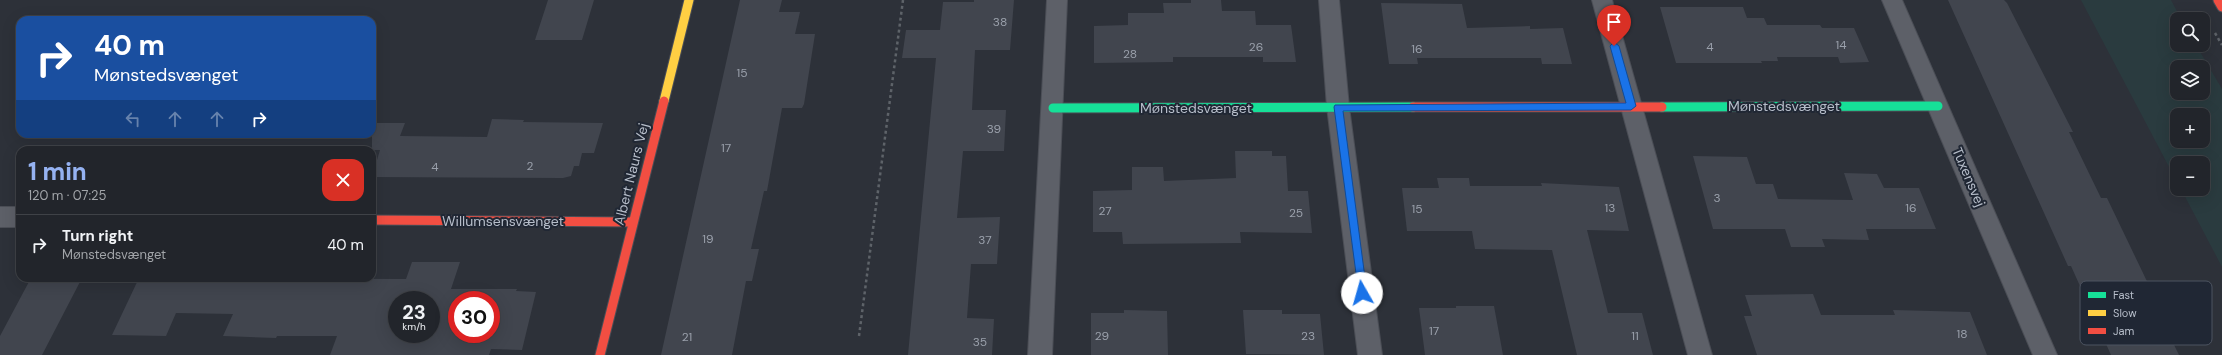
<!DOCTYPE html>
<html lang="en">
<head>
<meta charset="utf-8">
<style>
	body { margin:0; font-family:"DM Sans",sans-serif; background:#2e3137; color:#f1f3f6; height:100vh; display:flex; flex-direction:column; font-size:15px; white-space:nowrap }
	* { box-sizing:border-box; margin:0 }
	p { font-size:13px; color:#a2a5a9 }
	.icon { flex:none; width:22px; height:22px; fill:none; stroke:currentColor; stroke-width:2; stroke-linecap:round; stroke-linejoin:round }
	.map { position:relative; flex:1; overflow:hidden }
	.panel { position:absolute; left:16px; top:146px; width:360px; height:136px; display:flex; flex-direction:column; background:#22252b; border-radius:12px; box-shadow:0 4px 16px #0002,0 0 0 1px #3f4247 }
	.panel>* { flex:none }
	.guide { position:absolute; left:16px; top:16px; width:360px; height:122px; border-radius:12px; box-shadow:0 4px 16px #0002,0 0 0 1px #3f4247; background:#1a4fa0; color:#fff; overflow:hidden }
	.controls { position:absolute; left:2170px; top:12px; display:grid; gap:8px }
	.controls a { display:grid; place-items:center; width:40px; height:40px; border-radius:8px; background:#22252b; box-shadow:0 4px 16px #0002,0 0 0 1px #3f4247; font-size:20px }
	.speed { position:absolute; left:388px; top:291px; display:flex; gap:8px; font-size:20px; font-weight:700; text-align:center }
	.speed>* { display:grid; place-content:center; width:52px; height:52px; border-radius:50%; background:#22252b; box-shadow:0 4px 16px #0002,0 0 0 1px #3f4247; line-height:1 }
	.speed small { font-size:10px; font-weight:400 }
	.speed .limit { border:6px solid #d22; background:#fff; color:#111 }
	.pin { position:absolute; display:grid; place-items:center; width:34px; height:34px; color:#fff; margin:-41px -17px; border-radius:50% 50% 50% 0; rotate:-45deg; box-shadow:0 0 4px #0007 }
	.pin .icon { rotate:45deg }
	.me { position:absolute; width:44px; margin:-22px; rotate:353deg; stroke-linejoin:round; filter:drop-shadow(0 0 3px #0008) }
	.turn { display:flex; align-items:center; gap:14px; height:84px; padding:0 12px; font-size:18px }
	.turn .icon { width:52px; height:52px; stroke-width:2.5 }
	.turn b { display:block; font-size:28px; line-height:34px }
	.lanes { display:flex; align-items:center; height:38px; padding:0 12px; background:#0003; justify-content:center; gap:20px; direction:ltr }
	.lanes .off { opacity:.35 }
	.round { display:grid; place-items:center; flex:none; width:42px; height:42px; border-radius:12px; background:#2e3137 }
	.headline { display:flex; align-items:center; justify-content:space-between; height:68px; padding:0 12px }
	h1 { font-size:24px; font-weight:800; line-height:30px; color:#95b2f1 }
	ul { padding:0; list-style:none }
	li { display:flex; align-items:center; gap:12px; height:60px; padding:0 12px; border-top:1px solid #3f4247 }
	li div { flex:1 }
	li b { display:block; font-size:15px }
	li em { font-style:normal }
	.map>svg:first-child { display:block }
	.green { fill:#2a3b3f; fill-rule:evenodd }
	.building { fill:#41454e; fill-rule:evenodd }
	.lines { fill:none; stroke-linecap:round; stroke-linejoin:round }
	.street-casing { stroke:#4b4e56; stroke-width:2 }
	.fast-casing { stroke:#4b4e56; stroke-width:11 }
	.slow-casing { stroke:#4b4e56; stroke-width:11 }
	.jam-casing { stroke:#4b4e56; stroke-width:11 }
	.path { stroke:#5e6369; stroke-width:2.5; stroke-dasharray:3 3; stroke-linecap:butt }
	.street { fill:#5d6068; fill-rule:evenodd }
	.fast { stroke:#16e098; stroke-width:9 }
	.slow { stroke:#ffcf43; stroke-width:9 }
	.jam { stroke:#f24e42; stroke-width:9 }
	.route { fill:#1a73e8; stroke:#114b97 }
	.labels { text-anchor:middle; stroke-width:4; stroke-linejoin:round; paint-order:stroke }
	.number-label { font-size:12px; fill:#9aa0ab }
	.street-label { font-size:14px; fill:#b7beca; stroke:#202734 }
	.key { fill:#202734; stroke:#4d5461; stroke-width:1 }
	.key-label { font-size:11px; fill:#b7beca }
</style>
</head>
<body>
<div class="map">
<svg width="2222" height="355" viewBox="0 0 2222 355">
	<rect width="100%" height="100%" fill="#2d3139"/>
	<path class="green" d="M 2081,0 L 2171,0 L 2181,19 L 2177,19 L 2177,45 L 2196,45 L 2222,89 L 2222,267 L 2181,189 L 2203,189 L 2203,163 L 2177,163 L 2177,182 ZM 2177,67 L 2203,67 L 2203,93 L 2177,93 ZM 2177,115 L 2203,115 L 2203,141 L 2177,141 Z"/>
	<path class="building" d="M 548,0 L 594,0 L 582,40 L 535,40 Z
		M 740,0 L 782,0 L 779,12 L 800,12 L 795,34 L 815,34 L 804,104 L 802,108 L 782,108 L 767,191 L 764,191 L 751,249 L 759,249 L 752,281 L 746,281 L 732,355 L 661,355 Z
		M 974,0 L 1014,0 L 1010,50 L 975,50 L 972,110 L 1006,110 L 1004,151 L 963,151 L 957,218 L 1000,217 L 997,264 L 971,264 L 967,318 L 994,319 L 992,355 L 908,355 L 936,58 L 902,58 L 906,30 L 940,30 L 943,2 L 974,2 Z
		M 1191,0 L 1221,0 L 1222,11 L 1255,11 L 1256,25 L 1291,25 L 1296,62 L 1263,62 L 1263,57 L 1173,57 L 1173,62 L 1094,63 L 1094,26 L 1128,25 L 1128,13 L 1164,13 L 1163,3 L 1191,3 Z
		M 1948,0 L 2004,0 L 2007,3 L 2073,132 L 2069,132 L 2101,198 L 2107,198 L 2155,298 L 2151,298 L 2179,355 L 2111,355 L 2071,266 L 2068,266 Z
		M 1381,3 L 1462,4 L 1467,28 L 1530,26 L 1530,29 L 1563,28 L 1572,64 L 1542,64 L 1541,58 L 1417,58 L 1418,64 L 1389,64 Z
		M 1660,7 L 1743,7 L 1747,18 L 1764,18 L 1767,25 L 1820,25 L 1822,28 L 1854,28 L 1869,62 L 1840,63 L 1838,57 L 1777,57 L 1778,61 L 1761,61 L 1762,63 L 1676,63 Z
		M 492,119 L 524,120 L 523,122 L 603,123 L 594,153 L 582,153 L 579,166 L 574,166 L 571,176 L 563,178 L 372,177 L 380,150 L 372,150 L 372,123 L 405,123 L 400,136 L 487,137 Z
		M 1235,151 L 1272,151 L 1272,156 L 1286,156 L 1288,191 L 1308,191 L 1312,233 L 1240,232 L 1241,243 L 1123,244 L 1122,232 L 1093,232 L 1093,191 L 1132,190 L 1132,167 L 1163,167 L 1164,181 L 1236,178 Z
		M 1693,156 L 1747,157 L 1756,184 L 1773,184 L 1778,199 L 1853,200 L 1844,173 L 1877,174 L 1884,188 L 1919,188 L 1936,229 L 1866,229 L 1869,240 L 1822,239 L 1825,247 L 1791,247 L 1785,229 L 1713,229 Z
		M 1437,178 L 1469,178 L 1470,186 L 1542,186 L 1541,183 L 1619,187 L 1629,231 L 1587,230 L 1608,313 L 1642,313 L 1653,355 L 1577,355 L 1552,250 L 1475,249 L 1472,231 L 1407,231 L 1402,188 L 1439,188 Z
		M 412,262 L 460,262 L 451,289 L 517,289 L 516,291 L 536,292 L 522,350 L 491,349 L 489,355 L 330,355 L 337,336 L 277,336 L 276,338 L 223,336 L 233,314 L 176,313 L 166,336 L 112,335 L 139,278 L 406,279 ZM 397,300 L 431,300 L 431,334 L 397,334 ZM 457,300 L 491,300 L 491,334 L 457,334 Z
		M 31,278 L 82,278 L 42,355 L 0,355 L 0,336 Z
		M 1813,294 L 1821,315 L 1895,315 L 1893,310 L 1970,312 L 1987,355 L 1757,355 L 1744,316 L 1752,316 L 1745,295 Z
		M 1456,306 L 1494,306 L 1503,355 L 1425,355 L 1419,308 L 1456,308 Z
		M 1124,310 L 1167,311 L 1168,355 L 1091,355 L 1091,313 L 1124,313 Z
		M 1243,310 L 1282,310 L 1282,314 L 1320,314 L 1324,355 L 1246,354 Z"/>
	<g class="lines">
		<g class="street-casing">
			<path id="street" d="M 1047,0 L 1067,0 L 1052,355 L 1028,355 Z
				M 1319,0 L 1339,0 L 1349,107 L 1382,355 L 1358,355 L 1327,107 Z
				M 1592,0 L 1612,0 L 1712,355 L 1688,355 Z
				M 1882,0 L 1902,0 L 2057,355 L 2033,355 Z
				M 0,207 L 20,207 L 20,227 L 0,227 Z"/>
		</g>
		<g class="fast-casing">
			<path id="fast" d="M 1662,107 L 1938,106
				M 1053,108 L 1413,107"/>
		</g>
		<g class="slow-casing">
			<path id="slow" d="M 664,101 L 689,0"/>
		</g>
		<g class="jam-casing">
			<path id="jam" d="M 2218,0 L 2222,7
				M 1413,107 L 1662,107
				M 372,220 L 633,222
				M 600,355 L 664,101"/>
		</g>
		<path class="path" d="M 2215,33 L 2222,45
			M 859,336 L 903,0"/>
		<use href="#street" class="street"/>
		<use href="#fast" class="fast"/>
		<use href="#slow" class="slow"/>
		<use href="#jam" class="jam"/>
	</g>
	<path class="route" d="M 1614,42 L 1619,46 L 1636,106 L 1631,110 L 1343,111 L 1367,293 L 1362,297 L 1359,296 L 1334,107 L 1335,105 L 1626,103 L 1610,46 Z"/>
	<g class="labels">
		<g class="number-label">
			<text x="1000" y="26">38</text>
			<text x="1841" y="49">14</text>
			<text x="1256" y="51">26</text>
			<text x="1710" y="51">4</text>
			<text x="1417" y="53">16</text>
			<text x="1130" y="58">28</text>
			<text x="742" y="77">15</text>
			<text x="994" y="133">39</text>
			<text x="726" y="152">17</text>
			<text x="530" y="170">2</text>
			<text x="435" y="171">4</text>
			<text x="1717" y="202">3</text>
			<text x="1610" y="212">13</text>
			<text x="1911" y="212">16</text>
			<text x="1417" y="213">15</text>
			<text x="1105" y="215">27</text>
			<text x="1296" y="217">25</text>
			<text x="708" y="243">19</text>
			<text x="985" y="244">37</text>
			<text x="1434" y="335">17</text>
			<text x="1962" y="338">18</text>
			<text x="1102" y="340">29</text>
			<text x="1308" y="340">23</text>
			<text x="1635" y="340">11</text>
			<text x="687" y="341">21</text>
			<text x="980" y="346">35</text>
		</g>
		<g class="street-label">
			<text x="1784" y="111">Mønstedsvænget</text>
			<text x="1196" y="113">Mønstedsvænget</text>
			<text transform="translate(631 174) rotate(-76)" y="5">Albert Naurs Vej</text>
			<text transform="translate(1969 177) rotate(67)" y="5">Tuxensvej</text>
			<text x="503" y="226">Willumsensvænget</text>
		</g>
	</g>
	<rect x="2080" y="281" width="132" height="64" rx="6" class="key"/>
	<rect x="2088" y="292" width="18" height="6" fill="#16e098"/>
	<rect x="2088" y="310" width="18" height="6" fill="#ffcf43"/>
	<rect x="2088" y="328" width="18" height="6" fill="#f24e42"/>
	<g class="key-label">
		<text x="2113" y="299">Fast</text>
		<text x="2113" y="317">Slow</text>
		<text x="2113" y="335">Jam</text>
	</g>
</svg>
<div class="controls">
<a><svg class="icon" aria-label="search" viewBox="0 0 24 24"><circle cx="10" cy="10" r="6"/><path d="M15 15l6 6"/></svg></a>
<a><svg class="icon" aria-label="layers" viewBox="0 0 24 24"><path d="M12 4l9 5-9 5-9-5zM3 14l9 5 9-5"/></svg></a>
<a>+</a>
<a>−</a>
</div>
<div class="speed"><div>23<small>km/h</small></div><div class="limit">30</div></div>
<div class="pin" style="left:1614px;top:46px;background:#d93025"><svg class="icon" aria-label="arrive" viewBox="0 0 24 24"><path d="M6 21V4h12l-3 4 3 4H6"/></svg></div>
<svg class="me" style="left:1362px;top:293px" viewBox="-20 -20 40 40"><circle r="19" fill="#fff"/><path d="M0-13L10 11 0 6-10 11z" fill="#1a73e8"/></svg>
<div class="guide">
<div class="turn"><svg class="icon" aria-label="right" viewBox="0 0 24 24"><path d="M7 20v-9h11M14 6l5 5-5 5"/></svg><div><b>40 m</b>Mønstedsvænget</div></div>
<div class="lanes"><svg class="icon off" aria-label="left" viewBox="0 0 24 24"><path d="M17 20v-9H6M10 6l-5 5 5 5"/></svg><svg class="icon off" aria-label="ahead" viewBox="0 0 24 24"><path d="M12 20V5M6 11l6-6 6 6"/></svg><svg class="icon off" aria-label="ahead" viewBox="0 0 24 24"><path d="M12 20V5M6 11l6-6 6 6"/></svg><svg class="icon" aria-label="right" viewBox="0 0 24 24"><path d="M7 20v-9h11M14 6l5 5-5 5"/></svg></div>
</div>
<section class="panel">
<div class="headline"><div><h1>1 min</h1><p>120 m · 07:25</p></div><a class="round" style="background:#d93025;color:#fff"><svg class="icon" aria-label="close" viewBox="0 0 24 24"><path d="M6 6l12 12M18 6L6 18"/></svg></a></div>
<ul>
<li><svg class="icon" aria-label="right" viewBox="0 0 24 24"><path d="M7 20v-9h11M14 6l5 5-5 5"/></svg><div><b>Turn right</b><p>Mønstedsvænget</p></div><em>40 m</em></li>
</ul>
</section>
</div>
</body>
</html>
